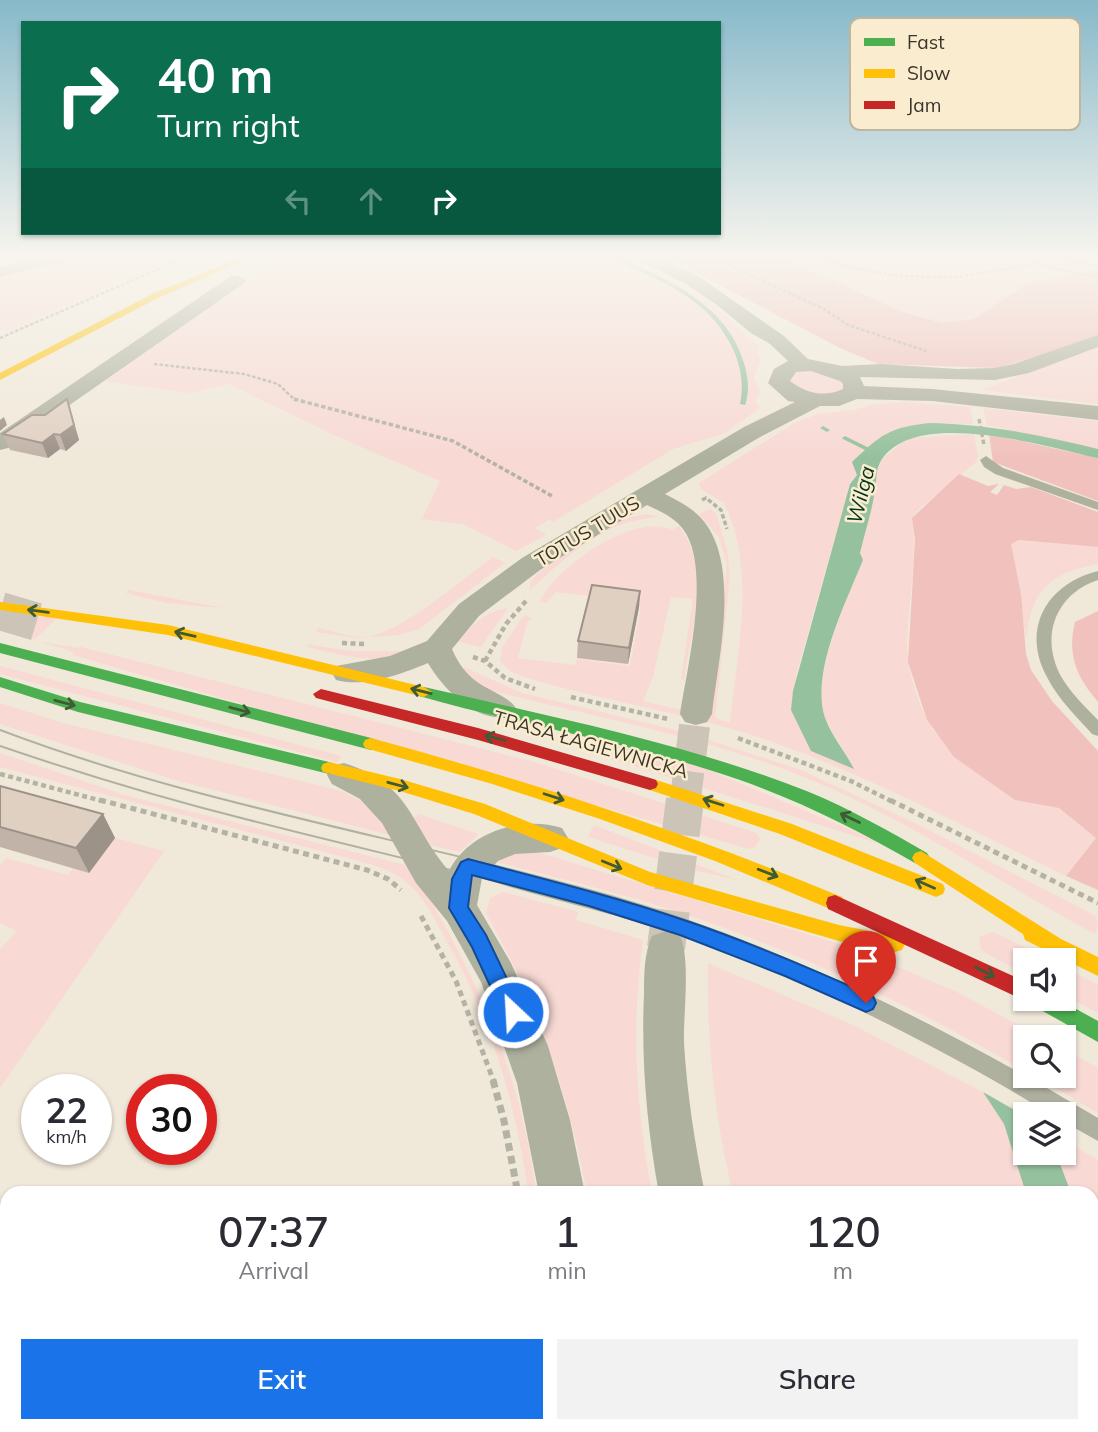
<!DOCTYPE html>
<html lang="en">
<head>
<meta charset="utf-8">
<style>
	body { margin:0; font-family:Mulish,sans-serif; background:#f2f2f3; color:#2b2b33; height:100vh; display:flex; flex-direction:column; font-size:26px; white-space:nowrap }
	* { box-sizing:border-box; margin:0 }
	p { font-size:23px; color:#7c7c81 }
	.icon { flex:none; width:38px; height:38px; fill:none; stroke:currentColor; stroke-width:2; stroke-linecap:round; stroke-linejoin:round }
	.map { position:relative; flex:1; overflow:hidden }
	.drawer { position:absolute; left:0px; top:1186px; width:1099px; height:247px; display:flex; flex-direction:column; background:#fff; border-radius:21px 21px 0 0; box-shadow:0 2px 5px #0004 }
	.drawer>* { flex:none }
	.hud { position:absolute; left:21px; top:21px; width:700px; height:214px; border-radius:0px; box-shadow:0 2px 5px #0004; background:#0b6e4f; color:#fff; overflow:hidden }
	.buttons { position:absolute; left:1013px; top:948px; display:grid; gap:14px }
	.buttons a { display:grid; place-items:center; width:63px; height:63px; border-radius:0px; background:#fff; box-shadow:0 2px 5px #0004; font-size:35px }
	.speed { position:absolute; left:21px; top:1074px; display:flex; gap:14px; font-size:35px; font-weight:700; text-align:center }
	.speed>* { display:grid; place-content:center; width:91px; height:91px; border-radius:50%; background:#fff; box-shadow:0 2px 5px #0004; line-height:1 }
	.speed small { font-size:18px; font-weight:400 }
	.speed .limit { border:10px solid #d22; background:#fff; color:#111 }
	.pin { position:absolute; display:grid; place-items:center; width:60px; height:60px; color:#fff; margin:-72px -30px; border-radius:50% 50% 50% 0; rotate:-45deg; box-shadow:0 0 7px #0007 }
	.pin .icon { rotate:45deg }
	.me { position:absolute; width:77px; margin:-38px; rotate:335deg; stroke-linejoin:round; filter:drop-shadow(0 0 5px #0008) }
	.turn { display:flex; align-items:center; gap:24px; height:147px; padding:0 21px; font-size:32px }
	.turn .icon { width:91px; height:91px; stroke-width:2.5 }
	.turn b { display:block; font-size:49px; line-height:60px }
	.lanes { display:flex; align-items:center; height:66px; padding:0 21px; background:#0003; justify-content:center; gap:35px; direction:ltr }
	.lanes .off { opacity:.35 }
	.eta { display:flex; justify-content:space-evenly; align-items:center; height:119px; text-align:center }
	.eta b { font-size:42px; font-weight:600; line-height:49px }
	.cta { display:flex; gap:14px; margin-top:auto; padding:14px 21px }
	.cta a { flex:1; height:80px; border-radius:0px; background:#1a73e8; color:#fff; font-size:28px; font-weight:600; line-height:80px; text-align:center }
	.cta a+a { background:#f2f2f3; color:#2b2b33 }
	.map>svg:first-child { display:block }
	.green { fill:#f8d9d4 }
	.forest { fill:#f1c2bd }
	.water { fill:#96c19e }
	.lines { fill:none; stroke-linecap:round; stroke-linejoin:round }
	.stream { fill:#96c19e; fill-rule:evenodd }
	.street-tunnel-far1 { stroke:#ccc4b6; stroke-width:31; stroke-dasharray:31 15; stroke-linecap:butt }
	.street-tunnel { stroke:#ccc4b6; stroke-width:38; stroke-dasharray:38 19; stroke-linecap:butt }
	.secondary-tunnel { stroke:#ccc4b6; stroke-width:38; stroke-dasharray:38 18; stroke-linecap:butt }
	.path-far4 { stroke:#b3b2a4; stroke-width:2.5; stroke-dasharray:3.5 2; stroke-linecap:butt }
	.path-far3 { stroke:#b3b2a4; stroke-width:3.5; stroke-dasharray:4.5 2.5; stroke-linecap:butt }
	.path-far2 { stroke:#b3b2a4; stroke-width:4.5; stroke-dasharray:5 3.5; stroke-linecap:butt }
	.path-far1 { stroke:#b3b2a4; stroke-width:5; stroke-dasharray:6 4.5; stroke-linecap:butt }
	.path { stroke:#b3b2a4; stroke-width:7; stroke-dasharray:8 5; stroke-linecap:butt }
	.lane { fill:#afb19f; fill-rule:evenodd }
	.street { fill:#afb19f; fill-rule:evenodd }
	.fast { fill:#4caf50; fill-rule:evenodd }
	.slow { fill:#ffc107; fill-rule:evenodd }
	.jam { fill:#c62828; fill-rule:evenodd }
	.tram-far1 { stroke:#b1afa2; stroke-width:2 }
	.tram { stroke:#b1afa2; stroke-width:2.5 }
	.wall { fill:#c1b3a7 }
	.shaded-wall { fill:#9d9288 }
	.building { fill:#e0d0c2; stroke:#9d9288; stroke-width:2 }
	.oneway { stroke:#3f5a35 }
	.route { fill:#1a73e8; stroke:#114b97; stroke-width:2 }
	.labels { text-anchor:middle; stroke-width:5; stroke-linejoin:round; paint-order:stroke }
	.street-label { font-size:19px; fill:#3a352a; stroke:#faeccf }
	.water-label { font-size:21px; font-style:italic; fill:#01361a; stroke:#faeccf }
	.key { fill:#faeccf; stroke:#c0b59e; stroke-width:2 }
	.key-label { font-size:19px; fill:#3a352a }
</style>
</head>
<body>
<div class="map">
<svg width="1098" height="1432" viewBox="0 0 1098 1432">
	<rect width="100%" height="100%" fill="#f0e8d9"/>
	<path class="green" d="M 73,258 L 178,258 L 7,331 L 0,329 L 0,277 Z
		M 279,258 L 630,258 L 709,301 L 757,344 L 760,349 L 756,352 L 761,360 L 754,377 L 760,392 L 755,401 L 760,408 L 725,433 L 673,449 L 553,522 L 550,519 L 535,528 L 546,535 L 516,551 L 463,524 L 422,519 L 440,481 L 334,435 L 229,384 L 190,393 L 105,381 Z
		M 784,258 L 1083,258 L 1098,261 L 1098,269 L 1026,284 L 974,319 L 942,323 L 900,311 Z
		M 1098,347 L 1098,404 L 981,390 Z
		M 818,370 L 844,381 L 843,389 L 821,396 L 791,386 L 789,378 L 797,372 Z
		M 906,402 L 970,407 L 973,424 L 929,423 L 862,453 L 853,462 L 857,474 L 850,484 L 796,675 L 853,768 C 845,750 832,734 824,716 C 810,679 848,596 863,560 L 860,553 L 876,488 L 876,473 L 883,458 L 909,438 L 974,434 L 978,456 L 976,462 L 918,510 L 912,518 C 918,560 908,601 907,644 C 907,673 919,707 934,732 L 1015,800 L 1059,808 L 1096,838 L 1066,876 C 962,826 859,770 749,734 C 676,711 600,700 527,678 L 510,671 L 500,661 L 502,648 L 524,615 L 532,618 L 527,623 L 518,658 L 575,665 L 577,659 L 630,666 L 641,606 L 591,600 L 591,596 L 556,592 L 546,603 L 540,601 C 557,567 634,511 672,530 L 679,526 C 712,569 691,631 684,680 L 681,679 L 693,599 L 671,597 L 653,677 L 643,701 L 711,717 L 727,565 L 719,537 L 699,514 L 710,509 L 716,513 L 727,550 L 730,576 L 715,718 L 730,723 C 737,651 757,570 724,503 L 701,489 L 699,483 L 796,422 L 818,414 L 854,410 L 870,405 Z
		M 983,408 L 1098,421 L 1098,449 L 987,425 Z
		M 646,514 L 658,516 C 645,520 632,520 620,525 C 585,538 557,566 530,590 L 530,583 L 539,572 L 581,545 L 626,518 Z
		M 1019,540 L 1098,547 L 1098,564 C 1050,573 1032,589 1026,638 L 1011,544 Z
		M 493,557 L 505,563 L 418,630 L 398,635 L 356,638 L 316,632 L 318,628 C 332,631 351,638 366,637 C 400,634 464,578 493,557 Z
		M 129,590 L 223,608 L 166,603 L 126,593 Z
		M 508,608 L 481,647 L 459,642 C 472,624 486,611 508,608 Z
		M 0,613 L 57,618 L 35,639 L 0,628 Z
		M 41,642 L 79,648 L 81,647 L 531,761 L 757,833 L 760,839 L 754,848 L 749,849 L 72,655 L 74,652 Z
		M 306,644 L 350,651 L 407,651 C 374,666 341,655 308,647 Z
		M 457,664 L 522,693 L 684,732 L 801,770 L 921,826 L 1096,916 L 1098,926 L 1095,934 C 1000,883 911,821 811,780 C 707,736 595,718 486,689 L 479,686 Z
		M 0,666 L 341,756 L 337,762 L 0,674 Z
		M 0,703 L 63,723 L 342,791 L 368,805 L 390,835 L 175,780 L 0,724 Z
		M 585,737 L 699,766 L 896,849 L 580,749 Z
		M 0,753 L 128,796 L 410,866 C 475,973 520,1068 536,1193 L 528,1193 C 517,1106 490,1017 446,940 C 436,921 426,901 411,886 C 401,876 388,870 374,865 L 0,767 Z
		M 418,814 L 476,833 L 478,835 L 460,852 L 430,845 L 413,819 Z
		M 594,825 L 737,880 L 685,868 L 588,837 Z
		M 115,838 L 164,851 L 0,1088 L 0,949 L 17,931 L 0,923 L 0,866 L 6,858 L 68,875 L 73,868 L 89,872 Z
		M 537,852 L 859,950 L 959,993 L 1042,1038 L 1026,1038 L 1025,1071 C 917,1008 800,952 681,913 C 620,893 558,878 496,862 L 511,853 Z
		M 503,892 L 578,912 L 576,920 L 643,940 C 631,1024 636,1110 652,1193 L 587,1193 C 568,1091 537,1004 486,913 L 490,898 Z
		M 992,932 L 998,934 L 1051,961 L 1026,961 L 1025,975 L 981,950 L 979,937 Z
		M 708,963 L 853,1025 L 983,1092 L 1004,1124 L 1026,1193 L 733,1193 C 714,1116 707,1042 708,963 Z
		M 1064,967 L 1098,985 L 1098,1013 L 1064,995 Z
		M 1064,1049 L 1098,1068 L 1098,1113 L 1035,1076 L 1064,1076 Z
		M 1064,1140 L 1098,1160 L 1098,1415 L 1092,1357 L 1092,1194 L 1071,1193 L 1056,1153 L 1064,1153 Z
		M 607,1426 L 699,1426 L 699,1432 L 607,1432 Z
		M 802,1426 L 1057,1426 L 1058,1432 L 804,1432 Z"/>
	<path class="forest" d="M 668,258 L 784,258 L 900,311 L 942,323 L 974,319 L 1026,284 L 1098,269 L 1098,338 L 998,368 L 878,364 L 840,348 Z
		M 989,434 L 1098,458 L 1098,501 L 993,462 Z
		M 959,474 L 988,486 L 999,484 L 990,492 L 997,495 L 1004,485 L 1016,489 L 1031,487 L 1098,512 L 1098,547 L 1019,540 L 1011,544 L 1021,594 L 1026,654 L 1031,670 L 1052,701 L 1098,751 L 1098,890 L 1066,876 L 1096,838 L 1059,808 L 1015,800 L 954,757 L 927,720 L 908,662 L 915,540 L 912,518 Z
		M 1098,611 L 1098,702 C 1076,677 1067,654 1075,622 Z"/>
	<path class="water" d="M 929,423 C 987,424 1041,435 1098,449 L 1098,458 C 1047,447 918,407 882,459 C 875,470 877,479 875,490 C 872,511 865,532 860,553 L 863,560 C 846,602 814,665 823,711 C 827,730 845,751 854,769 L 811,751 L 791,710 L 793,691 L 850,484 L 857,475 L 852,462 C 882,434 888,428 929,423 Z
		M 983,1092 L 1025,1116 L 1026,1153 L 1056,1153 L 1071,1193 L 1026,1193 L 1004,1124 Z
		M 1092,1357 L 1098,1432 L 1058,1432 L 1057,1426 L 1092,1426 Z"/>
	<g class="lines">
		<path class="stream" d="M 615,258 L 620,258 C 670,281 727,305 744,363 C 748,377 750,391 745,405 L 740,404 C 744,386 741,368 734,351 C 717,314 689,295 653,277 C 640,271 625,265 615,258 Z
			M 823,426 L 830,430 L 827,432 L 820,428 Z
			M 845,436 L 877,452 L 878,453 L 875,455 L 843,439 L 842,438 Z"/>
		<path class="street-tunnel-far1" d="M 685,802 L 696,714"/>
		<path class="street-tunnel" d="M 666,948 L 685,800"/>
		<path class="secondary-tunnel" d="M 0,611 L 51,626"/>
		<path class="path-far4" d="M 713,258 L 824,309 L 848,325 L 926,351
			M 825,258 L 843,266 L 897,276 L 957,277 L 1035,264 L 1098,277
			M 1062,258 L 1098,267
			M 0,338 L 179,260
			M 154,364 L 244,374 L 278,384 L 296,401"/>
		<path class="path-far3" d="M 294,399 L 453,441 L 552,496
			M 979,419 L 984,445
			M 702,500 L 706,498 L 721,510 L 727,529"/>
		<path class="path-far2" d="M 342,643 L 364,644
			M 473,657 L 485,661 L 505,678 L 535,689
			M 485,661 L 506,624 L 526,601
			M 571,697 L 668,719
			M 738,738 L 851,781 L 893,802
			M 0,774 L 106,802"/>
		<path class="path-far1" d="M 100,800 L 367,870 L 388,879 L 401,890
			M 890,800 L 1098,903
			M 421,916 L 456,981 L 494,1082"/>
		<path class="path" d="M 493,1080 L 504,1121 L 518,1194
			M 529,1426 L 529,1432
			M 789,1426 L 791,1432"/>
		<path class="lane" d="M 986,456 L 1003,468 L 1098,502 L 1098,510 L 995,474 L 984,467 L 980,460 Z
			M 1098,571 L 1098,580 C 1055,594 1039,638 1062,678 C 1071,693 1085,707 1098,720 L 1098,736 L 1092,734 C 1077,717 1059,700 1048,679 C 1020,630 1046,584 1098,571 Z
			M 468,860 C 554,882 640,903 723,933 C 854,982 978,1047 1098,1118 L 1098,1141 L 1064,1122 L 1064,1115 L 1052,1115 C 937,1045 814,980 686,937 C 612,912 535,897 462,872 L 459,867 L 462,862 Z"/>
		<path class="street" d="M 35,258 L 63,258 L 60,262 L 0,277 L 0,267 Z
			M 639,258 L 660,258 L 698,276 L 784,336 L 808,359 L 842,366 L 881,364 L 957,369 L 995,368 L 1014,364 L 1098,335 L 1098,347 L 1029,373 L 995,380 L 860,377 L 864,386 L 932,389 L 1098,406 L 1098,420 L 932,401 L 857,399 L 839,406 L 820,406 L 760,437 L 665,494 C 678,501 691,507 701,518 C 742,563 718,659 712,714 L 707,722 L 696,725 L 685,722 L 680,714 C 687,669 712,567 683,529 C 675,518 660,511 647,505 L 540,570 L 479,616 L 452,649 C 460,668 471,680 489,689 C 499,695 509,698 516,708 L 511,716 C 478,725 443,689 428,663 C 402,674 364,688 336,680 L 332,673 L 336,666 L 390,656 L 427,641 L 459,604 L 522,558 L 744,427 L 795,402 L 788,401 L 768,383 L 774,369 L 788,361 L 770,344 L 751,333 L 717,305 L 686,284 L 641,262 ZM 811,371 L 840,381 L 843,384 L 843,389 C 824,398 806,393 790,381 L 796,372 Z
			M 237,275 L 246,280 L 243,284 L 8,448 L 0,450 L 0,433 L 231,276 Z
			M 344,763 C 412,784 409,824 449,871 C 468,832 522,815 562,828 L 568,838 L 562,848 L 550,852 L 515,854 L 498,861 L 482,878 L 477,905 L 511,963 L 548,1046 L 570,1120 L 585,1194 L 539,1194 L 517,1083 L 481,982 L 447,921 L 416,883 L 382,823 L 360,799 L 332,784 L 327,775 L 332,766 Z
			M 666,931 L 680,936 C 691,959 683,1015 684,1043 C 687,1094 695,1144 705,1194 L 659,1194 C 647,1127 641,1061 644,994 C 644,974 644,954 652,936 Z
			M 552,1426 L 606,1426 L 606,1432 L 552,1432 Z
			M 714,1426 L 768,1426 L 769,1432 L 715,1432 Z"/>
		<path class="fast" d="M 0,643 L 371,738 L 377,740 L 379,744 L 377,748 L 371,750 L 0,653 Z
			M 0,677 L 80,702 L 329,762 L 335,764 L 337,768 L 335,772 L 329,774 L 78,712 L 0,687 Z
			M 424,687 C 553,717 685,743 809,792 C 850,809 889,831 927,853 L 930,858 L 927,863 L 921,865 L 915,863 C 858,830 800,801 737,779 C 633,743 524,726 419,696 L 416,692 L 419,688 Z
			M 1029,999 L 1058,999 L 1098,1021 L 1098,1042 L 1032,1005 Z"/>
		<path class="slow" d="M 240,258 L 251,258 L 160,297 L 0,380 L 0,373 L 154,293 Z
			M 0,602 L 168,625 L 424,687 L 432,692 L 424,697 L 168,635 L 0,610 Z
			M 371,738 C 532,782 688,833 842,897 L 844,903 L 842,909 L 835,911 L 715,861 L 600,819 L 489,783 L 365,748 L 363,744 L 365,740 Z
			M 329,762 L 400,779 L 485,804 L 650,872 L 839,925 L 895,936 L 902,938 L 905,944 L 902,950 L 895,952 L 839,941 L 647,885 L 474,814 L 400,791 L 323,772 L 321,768 L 323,764 Z
			M 650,778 L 792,824 L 943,884 L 945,889 L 943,894 L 936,897 L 780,834 L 644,788 L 642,784 L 644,780 Z
			M 921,851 L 1061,939 L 1098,957 L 1098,976 L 1025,940 L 1023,934 L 915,863 L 912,858 L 915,853 Z"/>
		<path class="jam" d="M 321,689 L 478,728 L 650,778 L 656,780 L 658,784 L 656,788 L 650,790 L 478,740 L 316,698 L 313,694 Z
			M 835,895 L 1026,982 L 1026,999 L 1031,999 L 1026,1001 L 1019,998 L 828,909 L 826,903 L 828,897 Z"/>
		<path class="tram-far1" d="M 0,730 C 197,805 408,838 611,896 C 760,939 899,1006 1034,1082
			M 0,746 C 82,774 165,799 249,820 C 407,861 568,893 721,950 C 817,985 909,1032 999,1082"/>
		<path class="tram" d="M 996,1080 L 1057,1115
			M 1031,1080 L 1098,1120
			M 1064,1119 L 1098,1139"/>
	</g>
	<path class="wall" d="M 45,415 L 72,415 L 79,440 L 66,451 L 60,449 L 48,458 L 10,450 L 3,434 Z
		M 640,591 L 639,607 L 628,664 L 577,658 L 578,641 Z
		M 0,786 L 103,814 L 115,838 L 89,873 L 0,847 Z"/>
	<path class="shaded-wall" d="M 67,399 L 79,440 L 66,451 L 60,435 Z
		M 4,417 L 7,425 L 0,431 L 0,420 Z
		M 54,434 L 60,449 L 48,458 L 42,443 Z
		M 640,591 L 639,607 L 628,664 L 629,648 Z
		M 103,814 L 115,838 L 89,873 L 76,848 Z"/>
	<path class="building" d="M 67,399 L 74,425 L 60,435 L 54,434 L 42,443 L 3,434 L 32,415 L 45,415 Z
		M 592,585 L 640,591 L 629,648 L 578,641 Z
		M 0,786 L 103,814 L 76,848 L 0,827 Z"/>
	<defs><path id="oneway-shaft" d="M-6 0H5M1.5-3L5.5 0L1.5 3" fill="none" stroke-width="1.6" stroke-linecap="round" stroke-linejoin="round" transform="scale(1.75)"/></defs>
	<g class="oneway">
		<use href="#oneway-shaft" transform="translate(38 611) rotate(-172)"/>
		<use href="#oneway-shaft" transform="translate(185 634) rotate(-167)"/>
		<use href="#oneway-shaft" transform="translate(421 691) rotate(-166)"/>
		<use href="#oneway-shaft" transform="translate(65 703) rotate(15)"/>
		<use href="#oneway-shaft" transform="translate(240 710) rotate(15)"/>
		<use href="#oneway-shaft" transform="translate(495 738) rotate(-165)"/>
		<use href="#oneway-shaft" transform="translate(398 785) rotate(15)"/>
		<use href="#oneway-shaft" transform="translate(554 797) rotate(18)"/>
		<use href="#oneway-shaft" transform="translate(713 802) rotate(-162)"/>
		<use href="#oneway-shaft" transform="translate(850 818) rotate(-154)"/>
		<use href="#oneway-shaft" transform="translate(612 865) rotate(22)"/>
		<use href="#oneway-shaft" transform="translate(768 873) rotate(21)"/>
		<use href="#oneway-shaft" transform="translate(925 884) rotate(-156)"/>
		<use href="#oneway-shaft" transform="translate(985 972) rotate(27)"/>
	</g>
	<linearGradient id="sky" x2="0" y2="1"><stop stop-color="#87b9ca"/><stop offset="0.56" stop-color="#f8f5ee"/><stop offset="1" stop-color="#f8f5ee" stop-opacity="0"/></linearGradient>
	<rect width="1098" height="458" fill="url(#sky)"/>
	<path class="route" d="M 468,859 C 540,878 613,896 684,920 C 749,942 811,969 873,996 L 876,1003 L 873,1009 L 866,1012 L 785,976 L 680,935 L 589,906 L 472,875 L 468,907 L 486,935 L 523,1012 L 520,1018 L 513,1021 L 505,1018 L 472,947 L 449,908 L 452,879 L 461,862 Z"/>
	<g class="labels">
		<g class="street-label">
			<text transform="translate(587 531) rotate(-31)" y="7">TOTUS TUUS</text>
			<text transform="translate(591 744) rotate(16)" y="7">TRASA ŁAGIEWNICKA</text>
		</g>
		<g class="water-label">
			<text transform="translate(861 495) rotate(-76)" y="7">Wilga</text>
		</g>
	</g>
	<rect x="850" y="18" width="230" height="112" rx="10" class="key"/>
	<rect x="864" y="38" width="31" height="8" fill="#4caf50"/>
	<rect x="864" y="69" width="31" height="9" fill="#ffc107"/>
	<rect x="864" y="101" width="31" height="8" fill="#c62828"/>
	<g class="key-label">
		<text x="907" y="49">Fast</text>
		<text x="907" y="80">Slow</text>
		<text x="907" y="112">Jam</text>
	</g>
</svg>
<div class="buttons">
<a><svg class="icon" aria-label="sound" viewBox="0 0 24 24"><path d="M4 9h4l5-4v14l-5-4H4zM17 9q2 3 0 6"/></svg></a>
<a><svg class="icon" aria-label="search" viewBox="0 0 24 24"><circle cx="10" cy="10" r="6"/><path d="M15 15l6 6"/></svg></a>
<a><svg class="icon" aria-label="layers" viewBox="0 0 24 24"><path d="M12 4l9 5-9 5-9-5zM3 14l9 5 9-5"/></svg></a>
</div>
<div class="speed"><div>22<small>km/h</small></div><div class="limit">30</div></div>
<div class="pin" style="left:866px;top:1003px;background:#d93025"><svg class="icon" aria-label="arrive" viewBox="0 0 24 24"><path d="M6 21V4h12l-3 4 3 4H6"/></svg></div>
<svg class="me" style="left:513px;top:1012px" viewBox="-20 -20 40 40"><circle r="17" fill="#1a73e8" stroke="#fff" stroke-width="3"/><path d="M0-11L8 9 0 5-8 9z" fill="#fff"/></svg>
<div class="hud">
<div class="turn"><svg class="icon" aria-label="right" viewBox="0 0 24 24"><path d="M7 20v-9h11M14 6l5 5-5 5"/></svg><div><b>40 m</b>Turn right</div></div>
<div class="lanes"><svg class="icon off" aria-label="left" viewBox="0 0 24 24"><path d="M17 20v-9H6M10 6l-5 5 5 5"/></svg><svg class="icon off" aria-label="ahead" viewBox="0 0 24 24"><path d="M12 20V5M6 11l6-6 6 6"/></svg><svg class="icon" aria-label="right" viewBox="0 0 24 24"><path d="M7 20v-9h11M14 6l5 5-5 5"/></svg></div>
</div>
<section class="drawer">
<div class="eta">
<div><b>07:37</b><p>Arrival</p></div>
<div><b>1</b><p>min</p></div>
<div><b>120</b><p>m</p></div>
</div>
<div class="cta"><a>Exit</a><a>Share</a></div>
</section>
</div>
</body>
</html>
